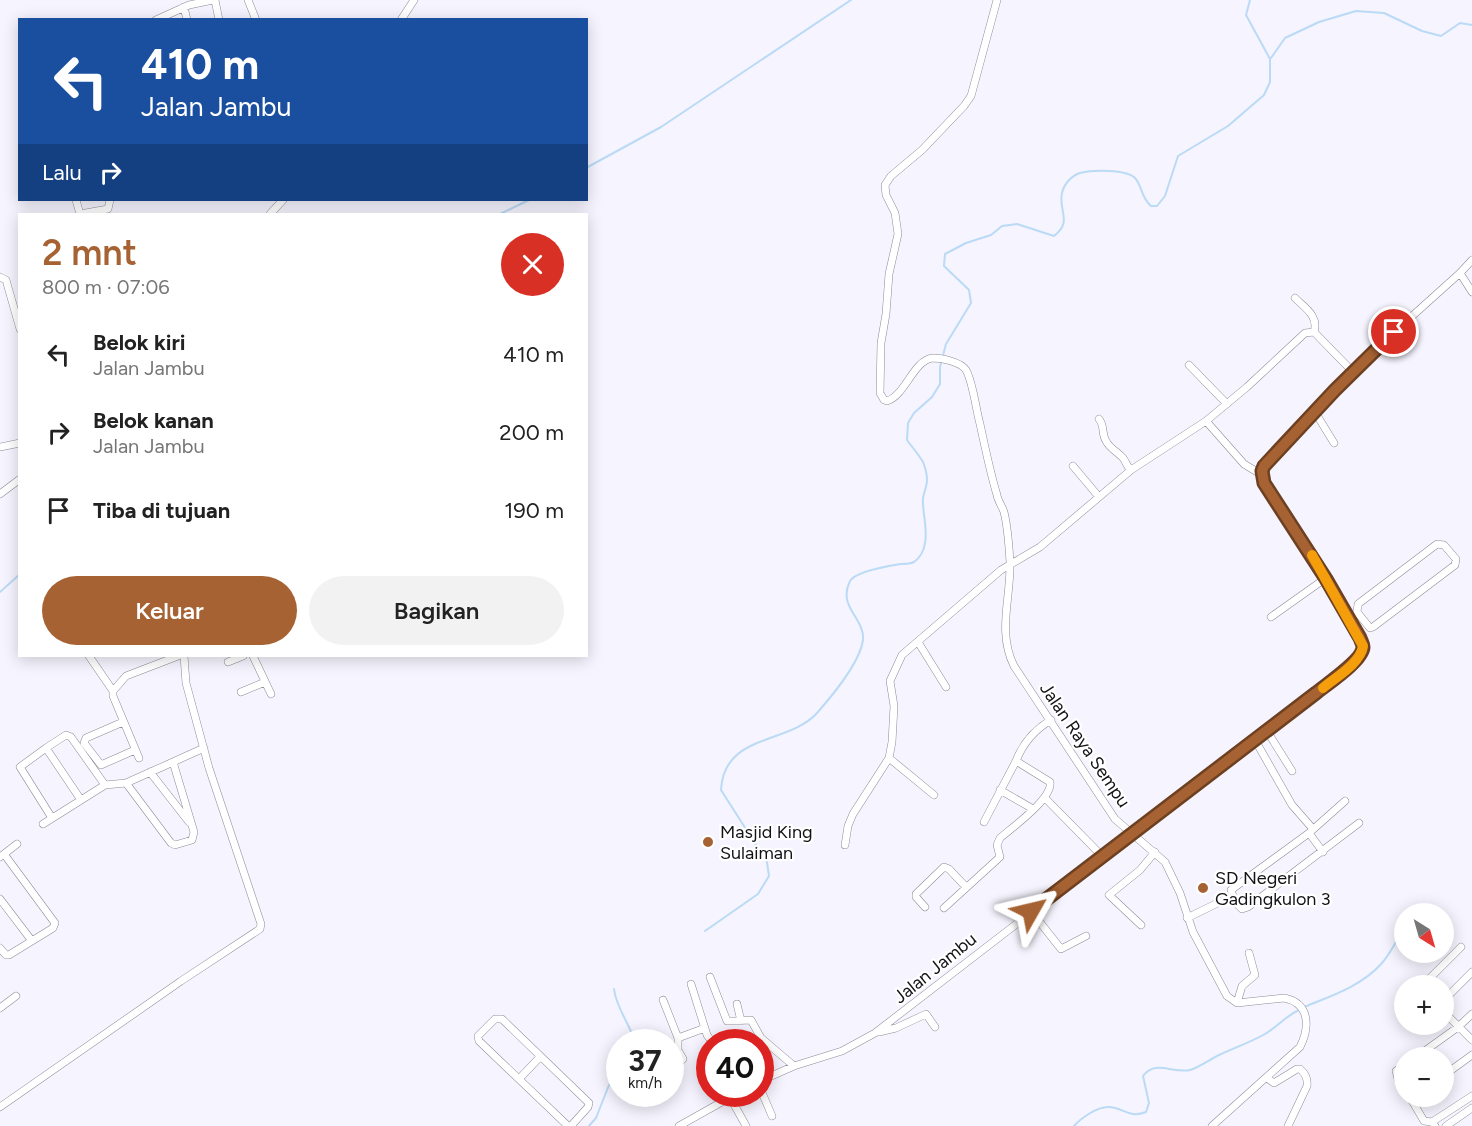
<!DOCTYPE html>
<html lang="id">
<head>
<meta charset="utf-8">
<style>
	body { margin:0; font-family:Figtree,sans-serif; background:#f2f2f2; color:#222; height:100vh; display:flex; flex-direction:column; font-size:22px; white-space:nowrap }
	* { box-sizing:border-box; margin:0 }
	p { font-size:20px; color:#767676 }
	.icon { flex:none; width:33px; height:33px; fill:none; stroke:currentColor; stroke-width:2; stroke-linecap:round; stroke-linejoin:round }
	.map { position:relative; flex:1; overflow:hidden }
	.drawer { position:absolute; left:18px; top:213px; width:570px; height:444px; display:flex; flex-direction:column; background:#fff; border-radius:0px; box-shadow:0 3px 15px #0003 }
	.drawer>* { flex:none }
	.top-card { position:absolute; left:18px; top:18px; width:570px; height:183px; border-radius:0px; box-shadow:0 3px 15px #0003; background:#1a4fa0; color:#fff; overflow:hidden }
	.needle { width:39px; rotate:143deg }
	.tools { position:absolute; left:1394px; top:903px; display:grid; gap:12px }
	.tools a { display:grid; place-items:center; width:60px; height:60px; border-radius:50%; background:#fff; box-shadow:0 3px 15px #0003; font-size:30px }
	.speed { position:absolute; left:606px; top:1029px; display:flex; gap:12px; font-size:30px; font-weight:700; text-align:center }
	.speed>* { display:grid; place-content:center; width:78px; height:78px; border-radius:50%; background:#fff; box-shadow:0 3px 15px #0003; line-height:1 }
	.speed small { font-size:15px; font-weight:400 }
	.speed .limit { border:9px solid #d22; background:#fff; color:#111 }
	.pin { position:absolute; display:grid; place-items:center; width:51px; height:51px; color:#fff; margin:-26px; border:3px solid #fff; border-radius:50%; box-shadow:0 2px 6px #0007 }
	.me { position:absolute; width:66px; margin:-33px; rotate:53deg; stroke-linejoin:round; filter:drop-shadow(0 0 4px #0008) }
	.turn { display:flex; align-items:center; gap:21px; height:126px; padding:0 24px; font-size:27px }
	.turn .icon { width:78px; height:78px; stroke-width:2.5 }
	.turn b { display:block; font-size:42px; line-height:51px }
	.then { display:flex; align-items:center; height:57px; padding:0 24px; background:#0003; gap:12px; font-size:22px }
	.round { display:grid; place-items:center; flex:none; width:63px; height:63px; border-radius:32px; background:#f2f2f2 }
	.headline { display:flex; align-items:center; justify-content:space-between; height:102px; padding:0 24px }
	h1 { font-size:36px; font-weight:600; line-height:45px; color:#a66232 }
	.cta { display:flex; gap:12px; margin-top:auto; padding:12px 24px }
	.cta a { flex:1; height:69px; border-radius:36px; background:#a66232; color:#fff; font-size:24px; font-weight:600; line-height:69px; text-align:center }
	.cta a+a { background:#f2f2f2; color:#222 }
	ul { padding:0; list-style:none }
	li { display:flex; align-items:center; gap:18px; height:78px; padding:0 24px }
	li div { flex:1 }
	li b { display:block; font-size:22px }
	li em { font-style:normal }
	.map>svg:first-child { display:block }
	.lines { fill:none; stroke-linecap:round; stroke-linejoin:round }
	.stream { stroke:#badaf5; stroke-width:2 }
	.minor-casing { stroke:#8d8b96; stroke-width:8 }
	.minor { stroke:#fff; stroke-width:7 }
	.route-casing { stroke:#6c4020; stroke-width:15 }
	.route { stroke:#a66232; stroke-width:10 }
	.slow { stroke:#f59e0b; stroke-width:10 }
	.poi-dot { fill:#a66232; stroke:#fff; stroke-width:2 }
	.labels { text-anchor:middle; stroke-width:4.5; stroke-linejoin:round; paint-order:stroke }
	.street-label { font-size:18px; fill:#131216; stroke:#fff }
	.poi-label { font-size:18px; fill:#131216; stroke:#fff; text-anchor:start }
</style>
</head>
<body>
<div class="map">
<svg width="1472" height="1126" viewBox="0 0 1472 1126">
	<rect width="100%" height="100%" fill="#f6f4fe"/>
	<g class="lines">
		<path class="stream" d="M 1271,58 L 1285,38 L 1319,22 L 1356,11 L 1384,13 L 1422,31 L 1441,36 L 1460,23 L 1472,25
			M 586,168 L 661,127 L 851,0
			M 500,214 L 529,200
			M 0,592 L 20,574
			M 705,931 L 758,894 L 769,876 L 767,862 L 721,790 C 724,733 788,745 817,713 C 832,696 860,662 863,640 C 865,618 837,607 850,581 C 856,571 889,566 901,564 C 905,564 910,564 914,562 C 920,558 924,550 925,543 C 928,529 922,512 923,498 C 924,492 927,486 927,480 C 927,475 925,467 923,462 C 919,455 912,447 907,440 L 908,423 L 914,413 L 932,397 L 940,384 L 940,367 L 946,344 L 971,303 L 969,290 L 944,266 L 945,254 L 966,243 L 991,235 L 1002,226 L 1017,224 L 1054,236 C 1073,221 1058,211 1062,193 C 1064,184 1071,176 1080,173 C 1092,170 1126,169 1135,178 C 1143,187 1140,196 1151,206 L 1157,206 L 1165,196 L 1178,156 L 1228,126 L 1264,95 L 1270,82 L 1270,59 L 1246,15 L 1250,0
			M 614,989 C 616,1008 630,1024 635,1042
			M 1304,1007 C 1331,996 1362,986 1382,963 C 1391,953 1395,941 1404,931
			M 589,1126 L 596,1118 L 609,1085 L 620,1070
			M 1074,1126 C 1081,1118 1097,1107 1108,1107 C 1124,1107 1128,1119 1146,1112 L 1149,1103 L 1143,1076 C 1155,1059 1173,1074 1190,1070 C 1200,1067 1209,1060 1219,1055 C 1234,1048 1251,1042 1265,1034 C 1277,1027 1286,1016 1299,1010"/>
		<g class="minor-casing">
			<path id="minor" d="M 215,0 L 219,20
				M 248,0 L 256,20
				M 997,0 L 971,96 L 964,106 L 922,150 L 891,176 L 885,185 L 886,195 L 895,213 L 898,234 L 889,274 L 886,314 L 881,343 L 880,393 L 884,400 L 887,401 C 906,395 913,360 933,358 C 942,358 961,362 966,370 C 973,382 976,410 980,424 C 985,447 990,472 997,495 C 998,501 1002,506 1004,512 C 1008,528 1009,546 1010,562 C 1011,598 997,632 1014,666 L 1115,819 L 1165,862 L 1180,893 L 1193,932 L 1227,996 L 1237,1003 L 1284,998 C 1310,1003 1310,1027 1300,1047 L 1212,1126
				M 184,7 L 187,20
				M 156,20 L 189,5 L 213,0
				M 401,20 L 414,0
				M 76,200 L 80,214 L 108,209 L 110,200
				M 270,214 L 283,200
				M 1460,273 L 1472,292
				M 0,277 L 6,280 L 20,329
				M 1295,298 C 1305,308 1319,316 1314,332
				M 1189,365 L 1227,404
				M 1315,412 L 1334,443
				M 1099,419 C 1105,426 1101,433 1106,441 C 1110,449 1118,452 1123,458 C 1127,463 1126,466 1131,470
				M 1206,421 L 1244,464 L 1262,475
				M 0,447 L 20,443
				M 1073,466 L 1099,497
				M 0,494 L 20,479
				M 1271,617 L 1326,578
				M 1349,618 L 1357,612 L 1358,604 L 1437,544 L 1444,545 L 1456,559 L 1455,565 L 1373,627 L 1370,628 L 1357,612
				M 918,642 L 946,687
				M 89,656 L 113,691 L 113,696 L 139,758
				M 253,656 L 271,694
				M 228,662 L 243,656
				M 113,691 L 126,676 L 178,656
				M 241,692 L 265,682
				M 123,722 L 86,738 L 84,743 L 101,765 L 135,750
				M 1267,731 L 1292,771
				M 1255,740 L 1292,805 L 1313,829
				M 46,748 L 20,767 L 52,818
				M 889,758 L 934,795
				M 1016,761 C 1023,743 1034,730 1051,720
				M 150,772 L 189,822
				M 126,783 L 171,843 L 175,845 L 192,840 L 194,832 L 173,762 L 204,748
				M 1000,790 L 1033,809
				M 1045,798 L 1103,857
				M 81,800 L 46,748 L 66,735 L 71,737 L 105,785 L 126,783 L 173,762
				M 1345,801 L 1309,833 L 1231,890 L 1235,902 L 1242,909 L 1248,907 L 1359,823
				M 43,824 L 105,785
				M 1309,833 L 1323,852
				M 845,845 L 848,826 L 853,814 L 889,758 L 892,742 L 894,706 L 890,681 L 902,655 L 1001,570 L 1040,547 L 1131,470 L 1206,421 L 1247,387 L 1305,333 L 1314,332 L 1353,372
				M 4,854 L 17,844
				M 0,857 L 4,854 L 55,923 L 53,928 L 9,955 L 6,955 L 0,948
				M 0,899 L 32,941
				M 925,907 L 916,897 L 916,894 L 944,867 L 949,869 L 966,887
				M 944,908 L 1000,857 L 997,845 L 1000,838 C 1013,827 1053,798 1050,782 L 1016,761 L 984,822
				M 1031,911 L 1061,949 L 1086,936
				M 1187,918 L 1232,896
				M 1141,925 L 1109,895 L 1140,870 L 1155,852
				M 710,977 L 727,1021 L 751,1020 L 761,1038 L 794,1066
				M 691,984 L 707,1035 L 712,1042
				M 1422,986 L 1461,947
				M 663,1000 L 678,1038
				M 1443,1001 L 1472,972
				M 1237,1003 L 1242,986 L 1255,975 L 1249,953
				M 737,1004 L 741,1021
				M 0,1008 L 16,996
				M 1443,1011 L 1472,1040
				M 879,1032 L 896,1028 L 926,1014 L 935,1027
				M 743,1042 L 744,1042
				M 1415,1058 L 1458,1027 L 1472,1014
				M 1404,1065 L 1396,1071 L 1398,1079 L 1404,1089
				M 670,1070 L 683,1059 L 678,1050 L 678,1038 L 705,1028
				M 1443,1076 L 1472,1055
				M 1267,1078 L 1274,1083 L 1297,1069 L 1300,1069 C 1306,1074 1308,1079 1307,1086 L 1288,1126
				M 519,1079 L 540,1057
				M 760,1081 L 794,1066 L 842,1051 L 875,1033 L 1316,693 L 1353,663 L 1361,653 L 1363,646 L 1360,638 L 1326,578 L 1264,483 L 1262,471 L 1264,466 L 1380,345 L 1460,273 L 1472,260
				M 760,1088 L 772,1116
				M 1414,1096 L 1411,1099 L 1424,1121 L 1432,1122
				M 730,1097 L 746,1126
				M 0,1107 L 181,981 L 260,929 L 261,924 L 209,768 L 186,683 L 184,656
				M 568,1126 L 479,1041 L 478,1036 L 495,1019 L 502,1019 L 589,1103 L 588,1107 L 571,1126
				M 679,1126 L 736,1094
				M 1435,1126 L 1432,1122 L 1472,1096
				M 1446,1126 L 1472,1108"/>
		</g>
		<use href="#minor" class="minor"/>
	</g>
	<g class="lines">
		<g class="route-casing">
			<path id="route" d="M 1031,911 L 1316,693 C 1327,684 1363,660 1363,647 C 1363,644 1361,641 1360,638 L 1326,579 L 1264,483 L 1262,471 L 1264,466 L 1335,390 L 1394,332"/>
		</g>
		<use href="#route" class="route"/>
		<path class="slow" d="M 1312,555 L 1363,646 C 1360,664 1336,677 1323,688"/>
	</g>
	<g class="poi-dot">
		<circle cx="708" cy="842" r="6"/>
		<circle cx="1203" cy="888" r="6"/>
	</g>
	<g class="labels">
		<g class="street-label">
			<text transform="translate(1085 745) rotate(56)" y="6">Jalan Raya Sempu</text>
			<text transform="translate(935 968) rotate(-39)" y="6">Jalan Jambu</text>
		</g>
		<g class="poi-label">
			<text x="720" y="838">Masjid King<tspan x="720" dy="21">Sulaiman</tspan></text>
			<text x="1215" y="884">SD Negeri<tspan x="1215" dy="21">Gadingkulon 3</tspan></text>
		</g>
	</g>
</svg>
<div class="tools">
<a><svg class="needle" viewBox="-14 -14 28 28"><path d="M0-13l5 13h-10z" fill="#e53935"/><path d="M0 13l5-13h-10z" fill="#767676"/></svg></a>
<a>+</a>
<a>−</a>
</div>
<div class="speed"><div>37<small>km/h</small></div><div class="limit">40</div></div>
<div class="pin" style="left:1394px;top:332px;background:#d93025"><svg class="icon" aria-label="arrive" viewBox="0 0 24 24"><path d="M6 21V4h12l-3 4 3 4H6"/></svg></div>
<svg class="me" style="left:1031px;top:911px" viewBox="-20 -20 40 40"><path d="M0-17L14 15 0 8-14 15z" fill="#a66232" stroke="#fff" stroke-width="4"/></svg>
<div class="top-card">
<div class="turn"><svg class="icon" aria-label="left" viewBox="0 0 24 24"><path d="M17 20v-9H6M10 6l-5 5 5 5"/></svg><div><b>410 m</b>Jalan Jambu</div></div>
<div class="then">Lalu<svg class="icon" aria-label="right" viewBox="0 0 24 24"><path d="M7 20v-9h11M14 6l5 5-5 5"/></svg></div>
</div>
<section class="drawer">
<div class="headline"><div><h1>2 mnt</h1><p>800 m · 07:06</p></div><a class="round" style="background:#d93025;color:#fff"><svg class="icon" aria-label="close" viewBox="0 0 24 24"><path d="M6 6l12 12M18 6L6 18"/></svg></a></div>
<ul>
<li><svg class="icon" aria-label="left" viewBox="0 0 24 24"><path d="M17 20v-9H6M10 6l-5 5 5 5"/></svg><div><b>Belok kiri</b><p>Jalan Jambu</p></div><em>410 m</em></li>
<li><svg class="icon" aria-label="right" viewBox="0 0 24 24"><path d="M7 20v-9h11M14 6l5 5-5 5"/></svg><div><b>Belok kanan</b><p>Jalan Jambu</p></div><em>200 m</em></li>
<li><svg class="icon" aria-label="arrive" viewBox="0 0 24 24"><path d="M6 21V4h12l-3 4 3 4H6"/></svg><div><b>Tiba di tujuan</b></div><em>190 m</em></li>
</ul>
<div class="cta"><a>Keluar</a><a>Bagikan</a></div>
</section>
</div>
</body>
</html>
